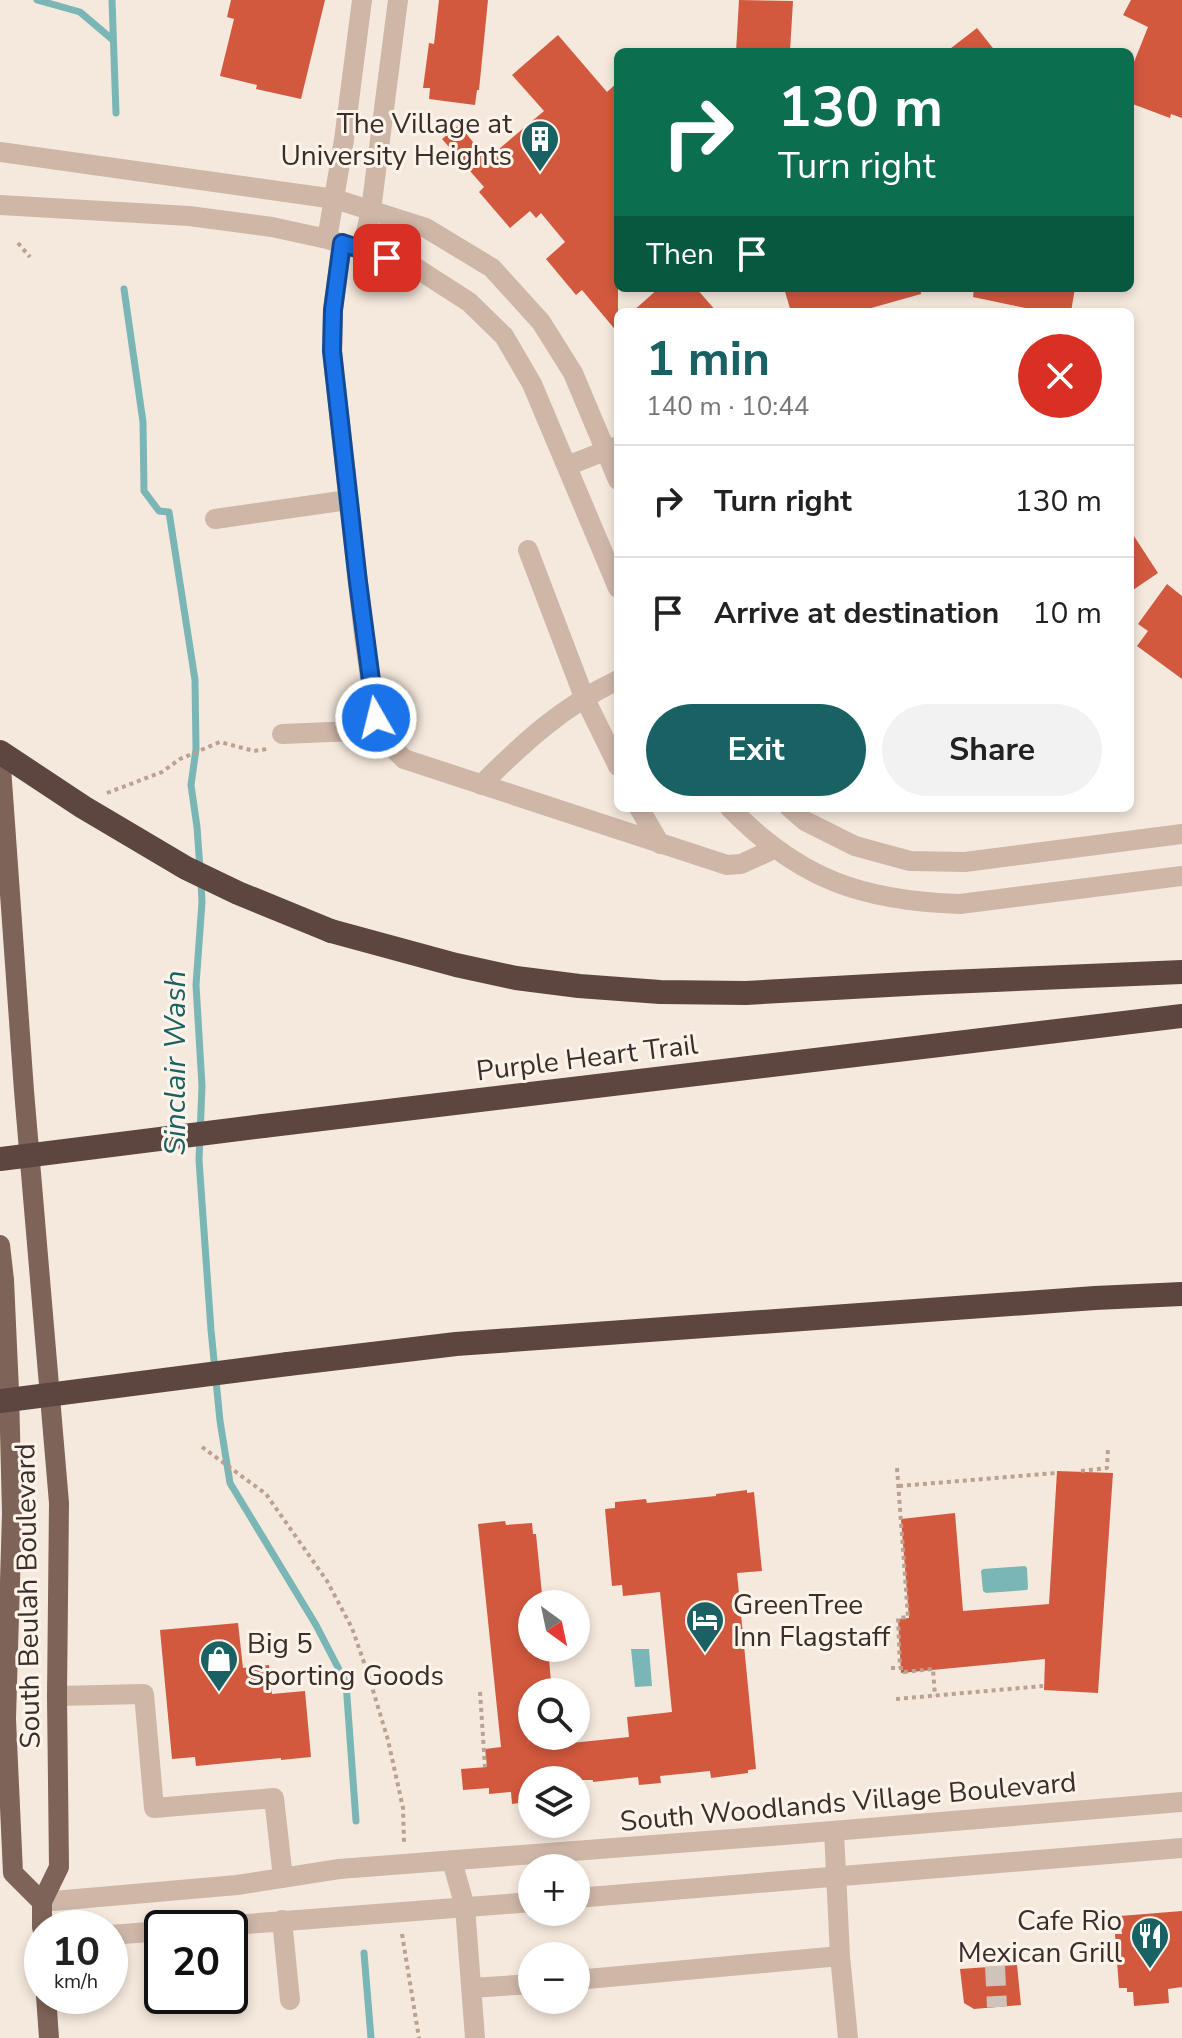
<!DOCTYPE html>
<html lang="en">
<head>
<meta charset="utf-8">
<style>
	body { margin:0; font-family:"Nunito Sans",sans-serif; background:#f2f2f2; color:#222; height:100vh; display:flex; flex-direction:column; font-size:30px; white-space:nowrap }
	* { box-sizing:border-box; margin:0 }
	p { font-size:26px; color:#767676 }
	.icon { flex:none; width:44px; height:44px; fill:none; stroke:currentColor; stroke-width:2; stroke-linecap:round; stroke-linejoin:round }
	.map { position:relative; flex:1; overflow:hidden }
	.details { position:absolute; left:614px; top:308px; width:520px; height:504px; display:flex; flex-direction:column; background:#fff; border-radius:12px; box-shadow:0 4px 12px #0003 }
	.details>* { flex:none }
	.hud { position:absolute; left:614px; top:48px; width:520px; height:244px; border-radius:12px; box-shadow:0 4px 12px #0003; background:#0b6e4f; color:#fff; overflow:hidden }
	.needle { width:52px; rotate:147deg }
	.controls { position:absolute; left:518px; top:1590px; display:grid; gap:16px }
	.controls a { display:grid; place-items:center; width:72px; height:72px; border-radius:50%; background:#fff; box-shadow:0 4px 12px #0003; font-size:40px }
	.speed { position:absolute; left:24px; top:1910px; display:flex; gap:16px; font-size:40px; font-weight:700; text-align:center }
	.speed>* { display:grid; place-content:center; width:104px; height:104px; border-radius:50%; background:#fff; box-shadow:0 4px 12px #0003; line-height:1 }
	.speed small { font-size:20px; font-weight:400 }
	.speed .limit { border:4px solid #111; border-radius:12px; background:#fff; color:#111 }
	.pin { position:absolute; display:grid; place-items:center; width:68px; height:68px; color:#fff; margin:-34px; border-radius:16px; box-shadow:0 4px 12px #0006 }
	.me { position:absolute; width:88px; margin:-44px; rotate:352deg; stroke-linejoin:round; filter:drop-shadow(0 0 6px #0008) }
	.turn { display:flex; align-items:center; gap:28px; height:168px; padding:0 32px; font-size:36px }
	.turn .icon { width:104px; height:104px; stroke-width:2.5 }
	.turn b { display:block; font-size:56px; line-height:68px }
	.then { display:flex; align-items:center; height:76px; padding:0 32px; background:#0003; gap:16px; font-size:30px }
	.round { display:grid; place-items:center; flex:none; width:84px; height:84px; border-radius:42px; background:#f2f2f2 }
	.headline { display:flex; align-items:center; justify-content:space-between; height:136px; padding:0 32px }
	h1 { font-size:48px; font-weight:700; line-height:60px; color:#196162 }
	.primary-button { display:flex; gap:16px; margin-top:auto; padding:16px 32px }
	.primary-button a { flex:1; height:92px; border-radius:48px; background:#196162; color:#fff; font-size:32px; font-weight:700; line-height:92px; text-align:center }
	.primary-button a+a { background:#f2f2f2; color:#222 }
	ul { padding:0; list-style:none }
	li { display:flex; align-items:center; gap:24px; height:112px; padding:0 32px; border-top:2px solid #e0e0e0 }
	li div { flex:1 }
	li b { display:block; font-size:30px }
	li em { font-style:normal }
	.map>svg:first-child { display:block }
	.water { fill:#79b6b5 }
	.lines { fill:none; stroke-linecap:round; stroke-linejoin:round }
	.stream { stroke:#79b6b5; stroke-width:7 }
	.building { fill:#d2593e }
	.minor-tunnel { stroke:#d0c3b9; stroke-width:20; stroke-dasharray:20 10; stroke-linecap:butt }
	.path { stroke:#bba191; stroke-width:4; stroke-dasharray:4 4; stroke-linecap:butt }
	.minor { stroke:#cfb7a8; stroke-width:20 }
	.major { stroke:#7e6358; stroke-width:20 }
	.highway { stroke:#5d463f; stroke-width:24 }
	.highway-bridge { stroke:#5d463f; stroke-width:24 }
	.route-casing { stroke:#114b97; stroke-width:20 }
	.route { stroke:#1a73e8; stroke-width:14 }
	.labels { text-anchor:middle; stroke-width:6; stroke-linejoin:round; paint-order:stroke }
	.poi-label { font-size:28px; fill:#3b2d29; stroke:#fcf3eb; text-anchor:end }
	.street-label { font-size:28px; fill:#3b2d29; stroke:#fcf3eb }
	.water-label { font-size:30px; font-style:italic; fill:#196162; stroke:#fcf3eb }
</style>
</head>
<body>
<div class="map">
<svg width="1182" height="2038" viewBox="0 0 1182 2038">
	<rect width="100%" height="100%" fill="#f5e9dd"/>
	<path class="water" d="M 1025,1566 L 1027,1568 L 1028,1588 L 1027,1590 L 986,1593 L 983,1591 L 981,1571 L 983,1569 Z
		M 631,1649 L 649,1649 L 652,1686 L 635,1687 Z"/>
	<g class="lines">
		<path class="stream" d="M 37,0 L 80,12 L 113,40
			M 112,0 L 116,113
			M 124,289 L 143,422 L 144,491 L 159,511 L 169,512 L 195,680 L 196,749 L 191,785 L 197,827 L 200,869
			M 201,882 L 202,902 L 196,985 L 202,1086 L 199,1160 L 211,1330 L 220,1421 L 230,1483 L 316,1625 L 346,1683 L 356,1821
			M 364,1953 L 371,2038"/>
	</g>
	<path class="building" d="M 231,0 L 325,0 L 301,99 L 256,89 L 257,85 L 220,76 L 234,19 L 227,17 Z
		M 439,0 L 488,0 L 479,90 L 477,90 L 475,105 L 429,99 L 430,88 L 423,88 L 429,43 L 434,44 Z
		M 739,0 L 793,1 L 790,51 L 736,52 Z
		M 1131,0 L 1182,0 L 1182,118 L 1171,114 L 1170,118 L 1130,103 L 1130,72 L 1148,27 L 1123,15 Z
		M 977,28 L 996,52 L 946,52 Z
		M 558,35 L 607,92 L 618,82 L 618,333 L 582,290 L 576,295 L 546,259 L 565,242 L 541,213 L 536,218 L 530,211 L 510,228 L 479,192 L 484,187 L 442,139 L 459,125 L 487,159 L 544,111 L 512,75 Z
		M 659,288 L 696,288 L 717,312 L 632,312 Z
		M 784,288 L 920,288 L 921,294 L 857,312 L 791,312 Z
		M 974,288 L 1075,288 L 1071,312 L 1044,312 L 973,297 Z
		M 1130,530 L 1158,573 L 1130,592 Z
		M 1167,584 L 1182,596 L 1182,679 L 1137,646 L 1148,631 L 1138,624 Z
		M 1057,1471 L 1113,1473 L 1098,1693 L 1044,1690 L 1045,1659 L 901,1673 L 898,1619 L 909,1618 L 901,1519 L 955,1513 L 963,1611 L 1049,1604 Z
		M 747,1490 L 747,1493 L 754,1492 L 762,1571 L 737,1573 L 756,1769 L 748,1770 L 748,1773 L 711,1778 L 710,1771 L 660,1776 L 661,1783 L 639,1785 L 638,1777 L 593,1782 L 593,1780 L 532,1780 L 532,1801 L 512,1804 L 511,1792 L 489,1794 L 489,1788 L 463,1790 L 461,1769 L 487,1767 L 485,1749 L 501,1747 L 478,1524 L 505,1521 L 506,1525 L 532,1523 L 533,1534 L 536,1534 L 543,1604 L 532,1604 L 532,1648 L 548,1648 L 552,1692 L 532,1692 L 532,1736 L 561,1736 L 562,1744 L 629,1737 L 627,1717 L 672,1712 L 660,1592 L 623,1596 L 622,1585 L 612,1586 L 605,1509 L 615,1508 L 615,1502 L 646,1499 L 647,1503 L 716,1496 L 716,1494 Z
		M 238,1623 L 243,1668 L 269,1665 L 272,1694 L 305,1691 L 311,1757 L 281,1760 L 281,1758 L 196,1766 L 195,1757 L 172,1759 L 160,1630 Z
		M 1182,1911 L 1182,1987 L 1168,1989 L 1169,2003 L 1134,2006 L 1133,1992 L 1127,1992 L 1127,1988 L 1119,1988 L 1115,1934 L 1122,1934 L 1120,1916 Z
		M 1017,1965 L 1021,2005 L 974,2009 L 964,2003 L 960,1969 Z"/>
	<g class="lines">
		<path class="minor-tunnel" d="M 995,1966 L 997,2007"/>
		<path class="path" d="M 18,243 L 30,257
			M 107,793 L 162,772 L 180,759 L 220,742 L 254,751 L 267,749
			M 202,1447 L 266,1494 L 327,1581 L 352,1628 L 368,1674 L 388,1740 L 403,1808 L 404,1843
			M 897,1468 L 908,1617 L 898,1618 L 900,1668
			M 1081,1471 L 1107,1468 L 1108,1448
			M 899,1486 L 1056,1473
			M 891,1668 L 903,1668 L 904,1672 L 933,1669 L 935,1696
			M 480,1692 L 485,1767
			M 896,1699 L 1043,1686
			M 402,1934 L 419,2038"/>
		<path class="minor" d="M 0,152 L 335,199 L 426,228 L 492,268 L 541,322 L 573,373 L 618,480
			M 0,205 L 189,216 L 272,227 L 327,239 L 413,266 L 469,302 L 504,336 L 532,384 L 618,588
			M 327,239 L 344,140 L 362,0
			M 342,243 L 333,310 L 332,351 L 364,636 L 376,718 L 386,741 L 404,759 L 727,865 L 741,864 L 774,849
			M 362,250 L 371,210 L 398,0
			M 567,466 L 615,447
			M 215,519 L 348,500
			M 528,550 L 584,697 L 618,766
			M 282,734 L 380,730
			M 481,785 C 524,742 563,706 618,680
			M 639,808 L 660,844
			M 730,808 C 799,879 862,901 960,904 L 1182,876
			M 790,808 L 805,821 L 855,846 L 910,861 L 965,862 L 1182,834
			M 57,1696 L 144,1694 L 154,1808 L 274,1798 L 283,1878
			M 834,1831 L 840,1956 L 848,2038
			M 452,1861 L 465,1907 L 475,2038
			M 576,1898 L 1182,1848
			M 42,1902 L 237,1885 L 339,1869 L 796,1834 L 1182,1802
			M 282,1920 L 290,2000
			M 194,1928 L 532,1902
			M 110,1935 L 162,1931
			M 576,1980 L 840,1956
			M 471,1988 L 532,1984"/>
		<path class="major" d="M 0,753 L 24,1091 L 59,1503 L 57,1696 L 59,1867 L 42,1902 L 42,1928
			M 0,1245 L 4,1280 L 9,1391 L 12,1513 L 6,1719 L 13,1873 L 42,1902
			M 46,1996 L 49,2038"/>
		<path class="highway" d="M 331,931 L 456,965 L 516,978 L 579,986 L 660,992 L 746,993 L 925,983 L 1182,972
			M 263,1126 L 1182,1016
			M 288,1364 L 456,1344 L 1095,1298 L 1182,1294"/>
		<path class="highway-bridge" d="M 0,752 L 83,807 L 186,868 L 238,893 L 331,931
			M 0,1159 L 263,1126
			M 0,1401 L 288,1364"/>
	</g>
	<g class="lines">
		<g class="route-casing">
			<path id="route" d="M 376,718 L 358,582 L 332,351 L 333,310 L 342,243 L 387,258"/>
		</g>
		<use href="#route" class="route"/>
	</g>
	<defs>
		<g id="building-pin" transform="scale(2)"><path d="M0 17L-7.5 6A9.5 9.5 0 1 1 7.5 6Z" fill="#196162" stroke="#fcf3eb"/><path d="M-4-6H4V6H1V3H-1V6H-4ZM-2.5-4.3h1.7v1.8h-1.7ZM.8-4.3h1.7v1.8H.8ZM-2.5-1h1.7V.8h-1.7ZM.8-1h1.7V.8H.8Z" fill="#fff"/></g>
		<g id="hotel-pin" transform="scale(2)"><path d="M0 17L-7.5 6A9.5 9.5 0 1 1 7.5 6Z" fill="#196162" stroke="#fcf3eb"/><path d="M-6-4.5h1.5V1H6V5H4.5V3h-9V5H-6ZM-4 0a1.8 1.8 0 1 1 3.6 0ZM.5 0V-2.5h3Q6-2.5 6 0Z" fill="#fff"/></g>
		<g id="shop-pin" transform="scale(2)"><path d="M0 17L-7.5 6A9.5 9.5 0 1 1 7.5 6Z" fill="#196162" stroke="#fcf3eb"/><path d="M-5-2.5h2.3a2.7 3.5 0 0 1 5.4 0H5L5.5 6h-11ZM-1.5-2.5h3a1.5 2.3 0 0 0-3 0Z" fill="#fff"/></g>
		<g id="restaurant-pin" transform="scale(2)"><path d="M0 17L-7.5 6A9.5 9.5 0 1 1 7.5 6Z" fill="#196162" stroke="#fcf3eb"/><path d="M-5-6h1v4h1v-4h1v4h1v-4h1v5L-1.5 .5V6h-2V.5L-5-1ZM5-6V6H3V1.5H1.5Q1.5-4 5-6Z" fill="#fff"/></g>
	</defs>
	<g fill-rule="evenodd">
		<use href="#building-pin" x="540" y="139"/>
		<use href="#hotel-pin" x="705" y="1620"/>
		<use href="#shop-pin" x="219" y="1659"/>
		<use href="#restaurant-pin" x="1150" y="1936"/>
	</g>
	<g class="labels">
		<g class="poi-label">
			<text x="512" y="133">The Village at<tspan x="512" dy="32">University Heights</tspan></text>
			<text x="733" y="1614" text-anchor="start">GreenTree<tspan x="733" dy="32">Inn Flagstaff</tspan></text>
			<text x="247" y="1653" text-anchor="start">Big 5<tspan x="247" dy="32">Sporting Goods</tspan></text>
			<text x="1122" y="1930">Cafe Rio<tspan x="1122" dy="32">Mexican Grill</tspan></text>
		</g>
		<g class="street-label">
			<text transform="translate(587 1057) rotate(-7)" y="10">Purple Heart Trail</text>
			<text transform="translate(27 1596) rotate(-91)" y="10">South Beulah Boulevard</text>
			<text transform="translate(848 1801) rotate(-5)" y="10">South Woodlands Village Boulevard</text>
		</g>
		<g class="water-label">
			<text transform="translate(175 1063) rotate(-90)" y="10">Sinclair Wash</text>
		</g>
	</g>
</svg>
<div class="controls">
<a><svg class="needle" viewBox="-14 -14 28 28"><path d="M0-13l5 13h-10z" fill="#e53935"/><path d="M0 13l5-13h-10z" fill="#767676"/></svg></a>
<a><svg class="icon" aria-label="search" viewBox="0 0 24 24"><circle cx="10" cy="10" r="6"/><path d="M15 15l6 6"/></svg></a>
<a><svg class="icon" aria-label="layers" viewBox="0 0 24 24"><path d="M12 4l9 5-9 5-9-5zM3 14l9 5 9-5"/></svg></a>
<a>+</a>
<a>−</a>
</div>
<div class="speed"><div>10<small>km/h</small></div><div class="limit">20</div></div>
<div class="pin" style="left:387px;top:258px;background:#d93025"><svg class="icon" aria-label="arrive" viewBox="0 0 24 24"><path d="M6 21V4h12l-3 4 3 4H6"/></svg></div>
<svg class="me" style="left:376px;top:718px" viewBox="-20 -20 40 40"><circle r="17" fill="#1a73e8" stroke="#fff" stroke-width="3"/><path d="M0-11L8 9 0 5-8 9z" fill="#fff"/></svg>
<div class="hud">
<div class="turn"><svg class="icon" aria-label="right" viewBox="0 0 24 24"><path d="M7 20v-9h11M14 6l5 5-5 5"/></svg><div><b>130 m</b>Turn right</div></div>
<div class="then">Then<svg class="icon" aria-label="arrive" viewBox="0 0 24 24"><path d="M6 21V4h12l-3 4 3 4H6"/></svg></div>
</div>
<section class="details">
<div class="headline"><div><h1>1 min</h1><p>140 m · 10:44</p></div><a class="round" style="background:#d93025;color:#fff"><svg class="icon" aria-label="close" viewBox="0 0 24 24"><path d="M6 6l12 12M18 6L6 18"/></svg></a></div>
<ul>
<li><svg class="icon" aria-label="right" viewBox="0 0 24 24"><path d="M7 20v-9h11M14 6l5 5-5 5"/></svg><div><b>Turn right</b></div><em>130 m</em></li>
<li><svg class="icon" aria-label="arrive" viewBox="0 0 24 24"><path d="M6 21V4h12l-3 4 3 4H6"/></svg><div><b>Arrive at destination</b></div><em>10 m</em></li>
</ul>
<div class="primary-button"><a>Exit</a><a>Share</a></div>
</section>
</div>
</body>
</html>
